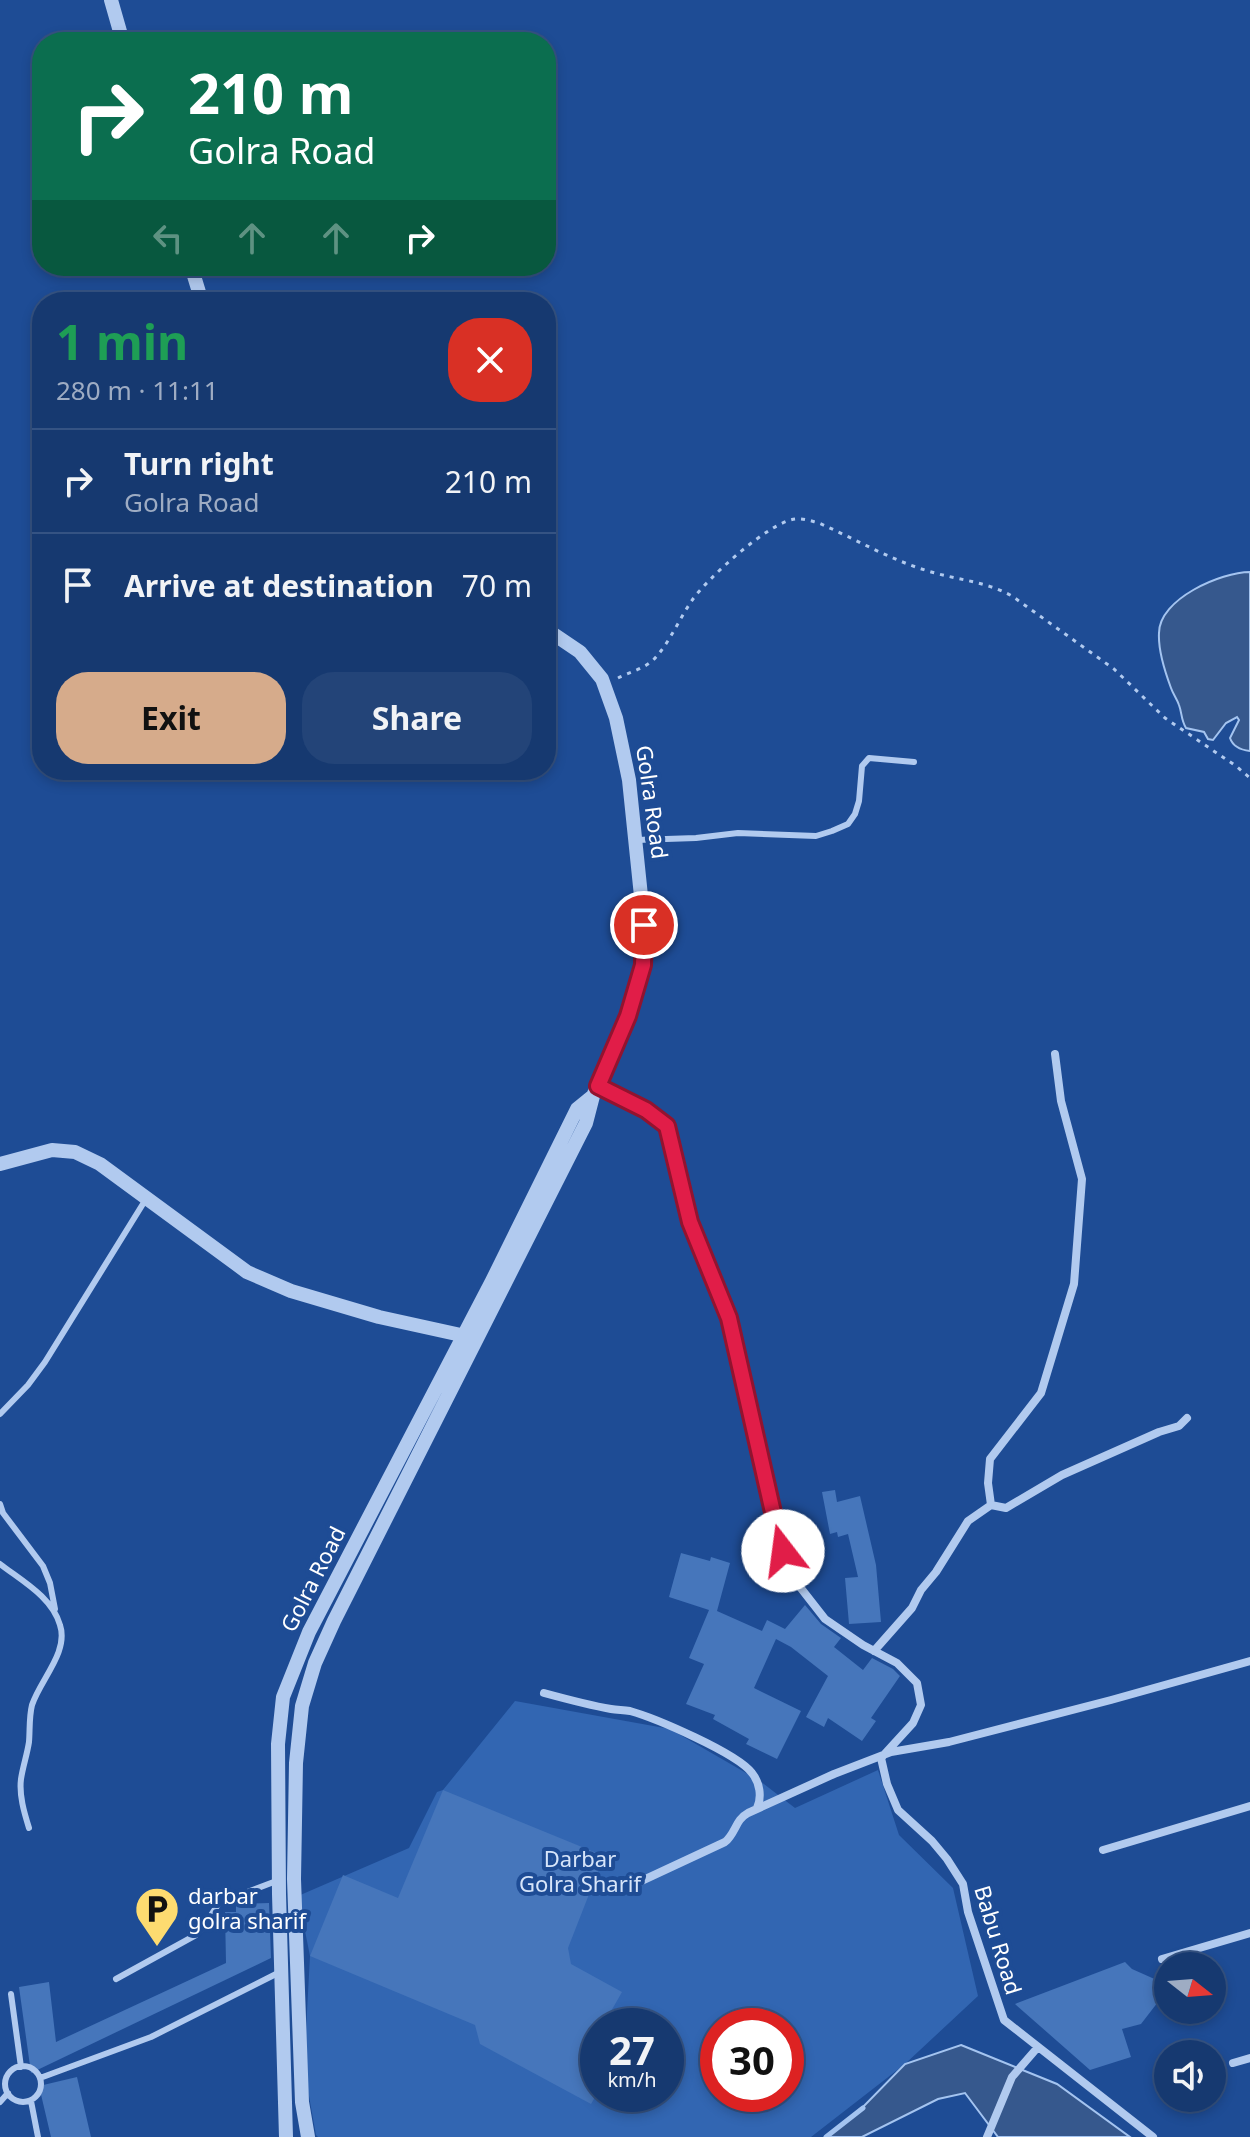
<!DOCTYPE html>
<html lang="en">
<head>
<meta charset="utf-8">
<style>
	body { margin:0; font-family:"Noto Sans",sans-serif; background:#234478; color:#f1f3f6; height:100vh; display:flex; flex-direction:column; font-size:30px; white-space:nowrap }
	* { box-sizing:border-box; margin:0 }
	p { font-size:26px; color:#9eacc3 }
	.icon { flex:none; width:44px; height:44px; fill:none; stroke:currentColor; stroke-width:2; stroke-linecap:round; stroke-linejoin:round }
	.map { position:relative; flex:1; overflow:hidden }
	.panel { position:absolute; left:32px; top:292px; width:524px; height:488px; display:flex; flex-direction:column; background:#163970; border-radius:32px; box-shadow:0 4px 12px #0003,0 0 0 2px #355383 }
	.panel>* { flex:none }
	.banner { position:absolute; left:32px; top:32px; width:524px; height:244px; border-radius:32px; box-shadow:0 4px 12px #0003,0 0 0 2px #355383; background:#0b6e4f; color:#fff; overflow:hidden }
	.needle { width:52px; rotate:107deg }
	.controls { position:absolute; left:1154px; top:1952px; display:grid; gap:16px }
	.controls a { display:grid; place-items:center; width:72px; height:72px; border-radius:50%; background:#163970; box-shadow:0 4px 12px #0003,0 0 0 2px #355383; font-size:40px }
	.speed { position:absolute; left:580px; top:2008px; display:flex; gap:16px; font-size:40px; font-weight:700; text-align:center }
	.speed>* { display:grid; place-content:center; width:104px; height:104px; border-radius:50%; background:#163970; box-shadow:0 4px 12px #0003,0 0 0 2px #355383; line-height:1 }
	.speed small { font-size:20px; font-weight:400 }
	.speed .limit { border:12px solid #d22; background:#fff; color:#111 }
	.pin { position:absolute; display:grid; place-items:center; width:68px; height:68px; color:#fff; margin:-34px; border:4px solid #fff; border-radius:50%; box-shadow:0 2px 8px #0007 }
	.me { position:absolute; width:88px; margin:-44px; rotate:345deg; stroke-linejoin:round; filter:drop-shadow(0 0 6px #0008) }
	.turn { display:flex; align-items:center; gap:28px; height:168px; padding:0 24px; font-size:36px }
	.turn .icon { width:104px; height:104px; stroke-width:2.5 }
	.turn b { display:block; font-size:56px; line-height:68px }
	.lanes { display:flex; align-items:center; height:76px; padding:0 24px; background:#0003; justify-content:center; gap:40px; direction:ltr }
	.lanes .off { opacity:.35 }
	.round { display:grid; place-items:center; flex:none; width:84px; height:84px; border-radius:32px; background:#234478 }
	.overview { display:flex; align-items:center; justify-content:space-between; height:136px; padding:0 24px }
	h1 { font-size:48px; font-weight:700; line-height:60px; color:#1e9e55 }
	.button { display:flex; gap:16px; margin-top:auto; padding:16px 24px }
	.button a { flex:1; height:92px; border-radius:32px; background:#d6ab8b; color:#111; font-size:32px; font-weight:700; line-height:92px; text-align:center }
	.button a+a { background:#234478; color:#f1f3f6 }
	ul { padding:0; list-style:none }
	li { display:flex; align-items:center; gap:24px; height:104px; padding:0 24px; border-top:2px solid #355383 }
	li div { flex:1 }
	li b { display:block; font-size:30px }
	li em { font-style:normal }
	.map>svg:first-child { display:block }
	.green { fill:#3266b2; fill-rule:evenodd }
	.water { fill:#36588d; stroke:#a4c4f0; stroke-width:2 }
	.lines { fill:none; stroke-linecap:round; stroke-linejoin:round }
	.stream { stroke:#a4c4f0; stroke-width:5 }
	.building { fill:#4676bb }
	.path { stroke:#b1caef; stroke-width:3; stroke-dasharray:4 6; stroke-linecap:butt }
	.service { stroke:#b1caef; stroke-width:6 }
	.minor { stroke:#b1caef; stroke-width:8 }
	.tertiary { stroke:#b1caef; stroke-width:14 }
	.route-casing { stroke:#92132f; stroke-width:20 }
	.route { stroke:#e11d48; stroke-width:14 }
	.labels { text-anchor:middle; stroke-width:8; stroke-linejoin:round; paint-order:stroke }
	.street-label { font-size:22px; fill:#fff; stroke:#1e4c95 }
	.park-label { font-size:22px; fill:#d7e5fa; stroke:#1e4c95 }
	.poi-label { font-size:22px; fill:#fff; stroke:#1e4c95; text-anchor:start }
</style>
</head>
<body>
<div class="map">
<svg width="1250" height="2137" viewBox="0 0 1250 2137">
	<rect width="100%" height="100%" fill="#1e4c95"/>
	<path class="green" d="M 515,1701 L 670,1729 L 760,1781 L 795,1808 L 878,1770 L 899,1835 L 953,1888 L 978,1996 L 905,2064 L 811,2137 L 318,2137 L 316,2135 L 304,2068 L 310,1956 L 298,1896 L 409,1848 L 437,1792 L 443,1790 ZM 598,2026 L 666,2026 L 666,2094 L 598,2094 ZM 718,2026 L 786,2026 L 786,2094 L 718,2094 Z"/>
	<path class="water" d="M 1250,572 L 1250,751 C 1241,750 1233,747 1230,738 L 1239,720 L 1237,717 L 1226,723 L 1213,740 L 1208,739 L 1204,732 L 1186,728 C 1181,720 1182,713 1179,705 C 1177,699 1173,694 1171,688 C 1165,672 1158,650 1159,633 C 1159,599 1221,572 1250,572 Z
		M 961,2045 L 1057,2084 L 1130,2137 L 998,2137 L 965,2093 L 938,2099 L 862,2137 L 826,2137 L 860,2110 L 905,2064 Z"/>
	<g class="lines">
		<path class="stream" d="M 826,2137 L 863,2108"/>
	</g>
	<path class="building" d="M 835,1490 L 837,1502 L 860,1496 L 876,1565 L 881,1622 L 849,1624 L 845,1578 L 858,1577 L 848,1534 L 838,1537 L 837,1532 L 830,1534 L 822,1492 Z
		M 681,1553 L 710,1561 L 711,1557 L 730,1563 L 717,1611 L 762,1631 L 767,1620 L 785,1629 L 805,1605 L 821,1624 L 841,1638 L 834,1647 L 863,1670 L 872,1658 L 893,1669 L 900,1676 L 871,1718 L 876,1721 L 862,1741 L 828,1718 L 824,1727 L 806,1717 L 828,1676 L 791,1647 L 776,1639 L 754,1688 L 801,1711 L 777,1759 L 746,1744 L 749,1739 L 713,1719 L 715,1715 L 686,1704 L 704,1664 L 689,1658 L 709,1610 L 669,1597 Z
		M 443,1790 L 604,1856 L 568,1948 L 571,1964 L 622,1992 L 610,2013 L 635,2026 L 598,2026 L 598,2092 L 591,2104 L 480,2044 L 475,2025 L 310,1956 L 343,1875 L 398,1898 Z
		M 269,1903 L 271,1958 L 31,2073 L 19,1987 L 49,1982 L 56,2042 L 226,1963 L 225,1912 L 236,1912 L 236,1904 Z
		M 1125,1962 L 1132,1969 L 1168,1985 L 1168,1989 L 1141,2024 L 1122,2029 L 1131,2057 L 1090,2070 L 1015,2004 Z
		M 77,2077 L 91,2137 L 51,2137 L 39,2086 Z"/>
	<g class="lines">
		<path class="path" d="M 618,678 C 630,672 647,668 656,657 C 671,640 680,617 693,599 C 708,578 769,522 795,519 C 803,518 811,521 819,523 C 855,539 891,560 928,571 C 957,580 985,581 1012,596 L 1114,669 L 1165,718 L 1236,766 L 1250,778"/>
		<path class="service" d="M 636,840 L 696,838 L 738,833 L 816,836 L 832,831 L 848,824 L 855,814 L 859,801 L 862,766 L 869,758 L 914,762
			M 0,1414 L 28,1385 L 45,1362 L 146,1199
			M 0,1504 L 3,1513 L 43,1566 L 50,1583 L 55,1609
			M 0,1564 C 22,1581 52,1597 60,1625 C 69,1652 40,1680 32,1705 C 29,1717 30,1730 29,1742 C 27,1755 23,1766 21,1779 C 19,1795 24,1812 29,1828
			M 116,1979 L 196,1935 L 204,1926 L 219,1903 L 279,1880
			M 11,1994 L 21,2067
			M5 2084a18 18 0 1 1 36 0a18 18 0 1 1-36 0Z
			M 40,2078 L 151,2037 L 278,1973
			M 31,2101 L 38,2137
			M 0,2102 L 8,2093"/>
		<path class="minor" d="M 598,1086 L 646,1110 L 667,1126 L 690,1222 L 729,1318 L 772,1508 L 789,1573 L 825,1619 L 863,1645 L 897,1663 L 917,1683 L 921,1705 L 913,1723 L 881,1758 L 887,1784 L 898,1810 L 932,1841 L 947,1859 L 963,1884 L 968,1912 L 1004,2020 L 1153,2137
			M 991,1505 L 988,1483 L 990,1459 L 1041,1393 L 1074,1284 L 1082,1179 L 1061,1101 L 1055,1054
			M 874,1651 L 912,1608 L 921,1590 L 936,1572 L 968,1521 L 991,1505 L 1006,1508 L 1062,1475 L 1159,1432 L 1179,1426 L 1187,1418
			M 544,1693 C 566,1699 588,1705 611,1709 C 617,1710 623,1710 630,1711 C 655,1718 737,1753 752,1773 C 760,1783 762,1797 757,1808
			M 1103,1850 L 1250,1806
			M 637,1883 L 725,1842 C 736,1833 735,1820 748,1813 L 834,1774 L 891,1752 L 949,1742 L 1111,1700 L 1250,1661
			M 1162,1959 L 1250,1933
			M 1233,2063 L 1250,2058
			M 987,2137 L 1012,2077 L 1038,2047"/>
		<path class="tertiary" d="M 111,0 L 123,42
			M 191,266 L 202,302
			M 0,1164 L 52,1150 L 75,1152 L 100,1164 L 247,1272 L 291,1291 L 379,1317 L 470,1337
			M 286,2137 L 279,1894 L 278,1744 L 283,1697 L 309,1632 L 492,1281 L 577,1109 L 593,1096
			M 308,2137 L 302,2102 L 294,1879 L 296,1763 L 302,1706 L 315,1663 L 334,1621 L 586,1123 L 593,1096 L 628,1016 L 643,965 L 644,925 L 629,780 L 616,718 L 602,679 L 580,652 L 546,629"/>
	</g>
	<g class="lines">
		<g class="route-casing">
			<path id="route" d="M 644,925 L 643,965 L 628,1016 L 598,1086 L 646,1110 L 667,1126 L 690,1222 L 729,1318 L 772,1508 L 783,1551"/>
		</g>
		<use href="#route" class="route"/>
	</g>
	<defs>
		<g id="parking-pin" transform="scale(2.3)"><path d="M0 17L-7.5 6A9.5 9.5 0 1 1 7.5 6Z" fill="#fddb70" stroke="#1e4c95"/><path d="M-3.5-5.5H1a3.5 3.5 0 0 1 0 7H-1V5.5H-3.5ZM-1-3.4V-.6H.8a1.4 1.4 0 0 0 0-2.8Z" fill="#111"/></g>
	</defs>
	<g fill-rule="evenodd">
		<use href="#parking-pin" x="157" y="1909"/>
	</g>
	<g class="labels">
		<g class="street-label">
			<text transform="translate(652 802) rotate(82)" y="8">Golra Road</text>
			<text transform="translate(313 1579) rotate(-63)" y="8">Golra Road</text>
			<text transform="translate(998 1940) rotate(73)" y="8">Babu Road</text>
		</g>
		<g class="park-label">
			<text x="580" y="1867">Darbar<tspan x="580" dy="25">Golra Sharif</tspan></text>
		</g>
		<g class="poi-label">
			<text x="188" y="1904">darbar<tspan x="188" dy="25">golra sharif</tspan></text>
		</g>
	</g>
</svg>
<div class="controls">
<a><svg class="needle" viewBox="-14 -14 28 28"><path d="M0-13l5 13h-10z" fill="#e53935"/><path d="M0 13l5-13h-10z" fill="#9eacc3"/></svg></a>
<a><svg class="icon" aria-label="sound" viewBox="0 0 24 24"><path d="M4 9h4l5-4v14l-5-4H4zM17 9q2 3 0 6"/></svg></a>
</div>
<div class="speed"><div>27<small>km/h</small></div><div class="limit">30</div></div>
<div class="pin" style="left:644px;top:925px;background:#d93025"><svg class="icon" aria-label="arrive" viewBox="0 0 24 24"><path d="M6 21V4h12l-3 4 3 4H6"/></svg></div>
<svg class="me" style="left:783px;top:1551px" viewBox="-20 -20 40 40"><circle r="19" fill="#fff"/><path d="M0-13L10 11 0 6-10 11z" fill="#e11d48"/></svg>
<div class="banner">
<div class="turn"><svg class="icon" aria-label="right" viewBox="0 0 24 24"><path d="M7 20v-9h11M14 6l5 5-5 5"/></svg><div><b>210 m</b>Golra Road</div></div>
<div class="lanes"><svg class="icon off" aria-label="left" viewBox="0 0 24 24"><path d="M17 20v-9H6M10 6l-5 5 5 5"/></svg><svg class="icon off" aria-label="ahead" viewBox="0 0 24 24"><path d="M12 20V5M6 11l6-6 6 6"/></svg><svg class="icon off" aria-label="ahead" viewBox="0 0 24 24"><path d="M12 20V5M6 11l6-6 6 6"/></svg><svg class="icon" aria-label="right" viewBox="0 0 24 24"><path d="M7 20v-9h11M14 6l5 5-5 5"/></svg></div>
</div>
<section class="panel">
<div class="overview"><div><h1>1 min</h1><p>280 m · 11:11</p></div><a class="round" style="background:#d93025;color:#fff"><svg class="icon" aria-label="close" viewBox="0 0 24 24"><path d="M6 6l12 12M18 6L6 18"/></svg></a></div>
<ul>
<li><svg class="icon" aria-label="right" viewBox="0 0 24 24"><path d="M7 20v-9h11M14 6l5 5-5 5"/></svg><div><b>Turn right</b><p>Golra Road</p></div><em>210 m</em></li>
<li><svg class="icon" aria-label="arrive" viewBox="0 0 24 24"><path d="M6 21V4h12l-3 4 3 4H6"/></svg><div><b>Arrive at destination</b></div><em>70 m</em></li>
</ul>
<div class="button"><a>Exit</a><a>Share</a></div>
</section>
</div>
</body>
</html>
